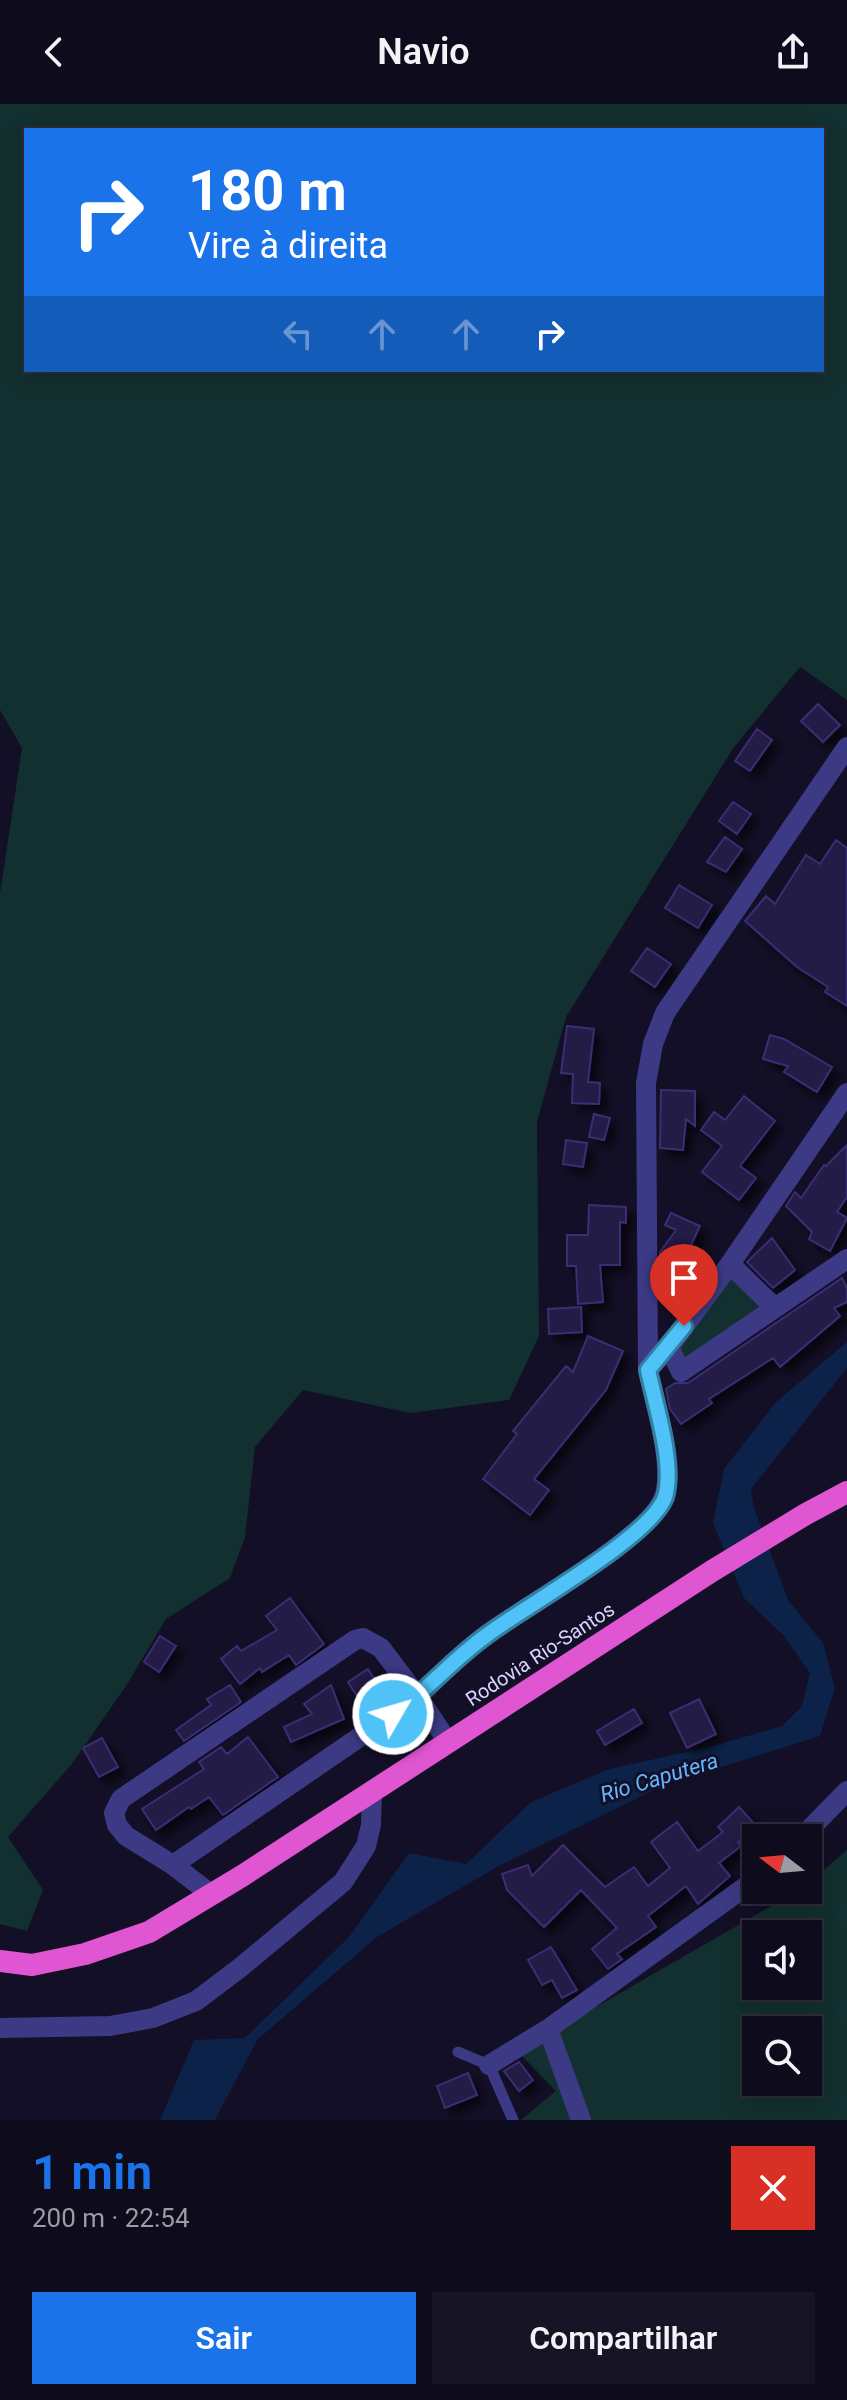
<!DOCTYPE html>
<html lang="pt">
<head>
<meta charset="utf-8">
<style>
	body { margin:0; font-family:Roboto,sans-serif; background:#171425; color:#f1f3f6; height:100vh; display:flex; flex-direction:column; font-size:30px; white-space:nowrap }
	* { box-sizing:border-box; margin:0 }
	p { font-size:26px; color:#9b9ba3 }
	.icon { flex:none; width:44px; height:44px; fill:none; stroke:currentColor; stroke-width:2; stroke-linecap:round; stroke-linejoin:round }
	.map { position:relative; height:2016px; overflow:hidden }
	.drawer { display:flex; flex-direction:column; background:#0e0b1c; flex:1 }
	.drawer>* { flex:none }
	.hud { position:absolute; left:24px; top:24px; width:800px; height:244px; border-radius:0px; box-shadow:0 4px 20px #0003,0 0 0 2px #2e2b3b; background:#1a73e8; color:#fff; overflow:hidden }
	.needle { width:52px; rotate:286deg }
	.controls { position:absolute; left:742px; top:1720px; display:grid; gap:16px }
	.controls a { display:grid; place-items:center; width:80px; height:80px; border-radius:0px; background:#0e0b1c; box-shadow:0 4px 20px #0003,0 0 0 2px #2e2b3b; font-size:40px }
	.pin { position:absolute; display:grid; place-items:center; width:68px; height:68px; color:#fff; margin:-82px -34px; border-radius:50% 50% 50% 0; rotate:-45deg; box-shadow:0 0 8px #0007 }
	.pin .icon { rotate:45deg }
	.me { position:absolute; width:88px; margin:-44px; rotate:52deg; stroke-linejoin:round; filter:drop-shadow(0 0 6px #0008) }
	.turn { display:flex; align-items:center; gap:28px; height:168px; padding:0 32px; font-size:36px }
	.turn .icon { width:104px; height:104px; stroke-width:2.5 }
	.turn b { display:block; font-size:56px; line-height:68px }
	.lanes { display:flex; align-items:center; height:76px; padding:0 32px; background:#0003; justify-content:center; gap:40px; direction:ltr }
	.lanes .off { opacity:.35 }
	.round { display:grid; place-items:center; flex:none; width:84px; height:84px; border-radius:0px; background:#171425 }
	.summary { display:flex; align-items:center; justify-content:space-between; height:136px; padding:0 32px }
	h1 { font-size:48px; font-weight:600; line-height:60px; color:#1a73e8 }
	.button { display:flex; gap:16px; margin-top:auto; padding:16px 32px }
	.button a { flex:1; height:92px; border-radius:0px; background:#1a73e8; color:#fff; font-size:32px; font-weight:600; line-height:92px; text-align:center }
	.button a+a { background:#171425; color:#f1f3f6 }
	header { display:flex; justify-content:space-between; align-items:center; height:104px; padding:0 32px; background:#0e0b1c; font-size:36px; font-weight:600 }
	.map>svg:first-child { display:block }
	.green { fill:#12302f; fill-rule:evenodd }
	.water { fill:#0c2248 }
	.building { fill:#241b47; stroke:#3b2d73; stroke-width:2; filter:url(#shadow) }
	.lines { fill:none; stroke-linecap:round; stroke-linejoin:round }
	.service { stroke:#3d3a85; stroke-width:11 }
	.minor { stroke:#3d3a85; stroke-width:20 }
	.trunk { stroke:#e055d1; stroke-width:22 }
	.route-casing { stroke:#337fa1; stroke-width:20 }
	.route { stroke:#4fc3f7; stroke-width:14 }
	.labels { text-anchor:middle; stroke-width:6; stroke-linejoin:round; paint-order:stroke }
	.street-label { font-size:20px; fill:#d9d4ff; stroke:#130f26 }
	.water-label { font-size:22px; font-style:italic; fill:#62b6ff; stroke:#130f26 }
</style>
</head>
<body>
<header><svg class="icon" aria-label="back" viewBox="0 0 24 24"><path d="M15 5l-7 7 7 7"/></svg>Navio<svg class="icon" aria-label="share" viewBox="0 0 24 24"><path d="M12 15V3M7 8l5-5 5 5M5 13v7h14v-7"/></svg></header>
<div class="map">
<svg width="847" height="2016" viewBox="0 0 847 2016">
	<defs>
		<filter id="shadow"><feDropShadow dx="7" dy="7" stdDeviation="4" flood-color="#0009"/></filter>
	</defs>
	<rect width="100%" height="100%" fill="#130f26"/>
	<path class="green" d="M 0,0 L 847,0 L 847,596 L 800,563 L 734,643 L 566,913 L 537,1018 L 539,1232 L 509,1296 L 410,1309 L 303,1286 L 255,1343 L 245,1433 L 230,1474 L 166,1515 L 126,1582 L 71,1661 L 8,1733 L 43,1786 L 27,1827 L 0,1820 L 0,789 L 22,644 L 0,606 ZM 822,26 L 822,266 L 26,266 L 26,26 Z
		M 732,1166 L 768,1203 L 682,1262 L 673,1244 Z
		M 847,1746 L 847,2016 L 521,2016 L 556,1987 L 518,1948 L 799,1786 L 808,1786 L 808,1779 ZM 756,1830 L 808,1830 L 808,1882 L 756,1882 ZM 756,1926 L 808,1926 L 808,1978 L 756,1978 Z"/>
	<path class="water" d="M 847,1238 L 847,1264 L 751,1385 L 754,1404 L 788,1496 L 823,1539 L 835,1584 L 820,1632 L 664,1681 L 497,1763 L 377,1833 L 257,1936 L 215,2016 L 160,2016 L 194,1936 L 245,1934 L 349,1833 L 409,1749 L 466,1760 L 531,1698 L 609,1665 L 710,1643 L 782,1622 L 802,1602 L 810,1569 L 784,1532 L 744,1494 L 713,1419 L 724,1365 L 776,1298 Z"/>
	<path class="building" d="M 818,600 L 840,621 L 823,638 L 801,617 Z
		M 757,625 L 772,636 L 750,667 L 735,657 Z
		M 733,698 L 751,710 L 737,730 L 719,717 Z
		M 725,733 L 742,745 L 726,768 L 707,758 Z
		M 836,736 L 847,744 L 847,902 L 825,888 L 828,883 L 797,863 L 745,817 L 766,792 L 775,800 L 806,751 L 820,760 Z
		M 679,781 L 712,801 L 698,824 L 665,804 Z
		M 647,844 L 671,860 L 655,883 L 631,867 Z
		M 567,922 L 594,925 L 588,978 L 600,979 L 599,1000 L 572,999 L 573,970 L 561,969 Z
		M 770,931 L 784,935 L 832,963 L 817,988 L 784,968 L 788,962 L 763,955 Z
		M 661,986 L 695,987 L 695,1022 L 686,1015 L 683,1046 L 660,1044 Z
		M 744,992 L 775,1017 L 740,1062 L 756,1074 L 739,1096 L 702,1068 L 722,1042 L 701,1026 L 714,1008 L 725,1016 Z
		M 594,1010 L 610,1014 L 604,1036 L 589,1033 Z
		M 566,1036 L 587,1039 L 583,1063 L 563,1060 Z
		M 847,1041 L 847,1093 L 837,1108 L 847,1114 L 830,1147 L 809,1135 L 812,1128 L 786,1102 L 795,1088 L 801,1094 L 824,1061 L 826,1062 Z
		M 589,1101 L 626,1103 L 626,1119 L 620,1118 L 620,1161 L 600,1161 L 603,1198 L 578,1200 L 576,1162 L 567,1162 L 567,1131 L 588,1131 Z
		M 671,1109 L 700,1122 L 690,1143 L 705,1154 L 685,1183 L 660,1165 L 660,1148 L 676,1126 L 665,1121 Z
		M 772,1134 L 795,1166 L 773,1184 L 747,1158 Z
		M 842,1174 L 847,1184 L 847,1198 L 834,1204 L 840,1212 L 780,1263 L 773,1254 L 709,1295 L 712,1299 L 681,1320 L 670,1305 L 666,1285 L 675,1279 L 688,1279 Z
		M 581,1203 L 582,1228 L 549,1230 L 548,1205 Z
		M 588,1232 L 623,1247 L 606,1286 L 534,1375 L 549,1386 L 530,1411 L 483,1375 L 517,1330 L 513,1327 L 566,1262 L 573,1268 Z
		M 290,1494 L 324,1540 L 296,1561 L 289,1551 L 262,1568 L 260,1564 L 240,1580 L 221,1555 L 237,1542 L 241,1547 L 277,1526 L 266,1512 Z
		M 160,1532 L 176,1542 L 159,1568 L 144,1558 Z
		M 368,1565 L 389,1597 L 369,1611 L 348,1578 Z
		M 230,1581 L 241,1598 L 184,1637 L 176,1626 L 211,1601 L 207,1595 Z
		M 331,1581 L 344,1615 L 291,1638 L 284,1623 L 312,1610 L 304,1600 Z
		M 699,1595 L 716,1630 L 687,1644 L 670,1609 Z
		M 634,1605 L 642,1619 L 605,1641 L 597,1627 Z
		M 248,1633 L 278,1673 L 223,1711 L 209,1693 L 191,1705 L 189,1703 L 156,1726 L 142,1705 L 204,1665 L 199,1658 L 221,1643 L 227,1650 Z
		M 102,1634 L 118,1663 L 99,1673 L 83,1644 Z
		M 739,1703 L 756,1722 L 738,1738 L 741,1742 L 719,1759 L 730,1772 L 698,1800 L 686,1782 L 648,1812 L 656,1823 L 617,1850 L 622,1855 L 608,1865 L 592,1845 L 617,1824 L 581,1786 L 544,1823 L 507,1786 L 502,1770 L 528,1761 L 532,1772 L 563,1741 L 605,1783 L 634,1763 L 648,1782 L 670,1764 L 651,1738 L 677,1718 L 698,1747 L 723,1728 L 718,1723 Z
		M 551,1843 L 577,1886 L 562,1894 L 552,1876 L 542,1881 L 528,1856 Z
		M 519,1958 L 533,1976 L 519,1987 L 504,1967 Z
		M 468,1969 L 477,1991 L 445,2004 L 437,1982 Z"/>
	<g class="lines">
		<path class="service" d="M 458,1948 L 489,1961 L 513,2016"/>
		<path class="minor" d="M 730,1160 L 775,1204
			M 669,1243 L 681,1268 L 847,1155
			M 648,1266 L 646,979 L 653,940 L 665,909 L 847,643
			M 448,1638 L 418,1593 C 439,1571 461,1550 486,1531 C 525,1502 650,1434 664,1393 C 675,1361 655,1300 648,1266 L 669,1243 L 730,1160 L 847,989
			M 801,1734 L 847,1687
			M 173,1761 L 418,1593 L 381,1544 L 363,1534 L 355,1536 L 121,1695 L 114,1709 L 117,1721 L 126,1732 L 173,1761 L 212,1791
			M 0,1924 L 110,1922 L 153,1914 L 196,1897 L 241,1863 L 343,1778 L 366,1742 L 371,1721 L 372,1687
			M 548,1925 L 581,2016
			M 489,1961 L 548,1925 L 756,1775"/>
		<path class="trunk" d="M 0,1857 L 32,1861 L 85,1850 L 149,1828 L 242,1772 L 712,1467 L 806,1410 L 847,1388"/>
	</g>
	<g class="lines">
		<g class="route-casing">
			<path id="route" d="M 393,1610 C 427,1587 453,1555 487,1531 C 525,1502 651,1433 665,1393 C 675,1360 655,1300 648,1266 L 684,1222"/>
		</g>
		<use href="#route" class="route"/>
	</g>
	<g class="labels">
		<g class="street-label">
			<text transform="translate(540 1550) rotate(-33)" y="7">Rodovia Rio-Santos</text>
		</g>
		<g class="water-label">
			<text transform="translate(659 1673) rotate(-17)" y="8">Rio Caputera</text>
		</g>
	</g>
</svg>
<div class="controls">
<a><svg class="needle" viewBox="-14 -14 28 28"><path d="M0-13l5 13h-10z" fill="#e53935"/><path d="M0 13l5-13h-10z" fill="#9b9ba3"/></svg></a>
<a><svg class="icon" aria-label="sound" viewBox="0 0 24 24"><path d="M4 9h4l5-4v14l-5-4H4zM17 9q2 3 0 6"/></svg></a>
<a><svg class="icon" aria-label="search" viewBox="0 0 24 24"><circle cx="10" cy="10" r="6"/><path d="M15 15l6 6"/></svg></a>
</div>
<div class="pin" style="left:684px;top:1222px;background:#d93025"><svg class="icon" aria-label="arrive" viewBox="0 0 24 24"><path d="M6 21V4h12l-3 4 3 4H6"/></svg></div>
<svg class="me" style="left:393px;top:1610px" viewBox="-20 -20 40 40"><circle r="17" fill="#4fc3f7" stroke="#fff" stroke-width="3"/><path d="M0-11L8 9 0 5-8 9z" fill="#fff"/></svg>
<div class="hud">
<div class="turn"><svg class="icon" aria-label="right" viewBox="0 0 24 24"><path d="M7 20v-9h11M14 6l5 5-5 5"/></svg><div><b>180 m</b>Vire à direita</div></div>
<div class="lanes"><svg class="icon off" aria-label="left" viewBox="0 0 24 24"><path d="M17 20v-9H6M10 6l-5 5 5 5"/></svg><svg class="icon off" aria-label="ahead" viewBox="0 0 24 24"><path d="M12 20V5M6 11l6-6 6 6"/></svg><svg class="icon off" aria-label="ahead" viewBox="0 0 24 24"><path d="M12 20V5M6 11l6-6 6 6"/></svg><svg class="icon" aria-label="right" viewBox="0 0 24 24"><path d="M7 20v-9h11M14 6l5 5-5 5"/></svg></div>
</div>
</div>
<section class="drawer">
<div class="summary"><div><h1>1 min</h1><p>200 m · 22:54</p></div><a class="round" style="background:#d93025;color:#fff"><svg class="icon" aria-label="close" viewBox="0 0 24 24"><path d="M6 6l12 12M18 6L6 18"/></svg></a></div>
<div class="button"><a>Sair</a><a>Compartilhar</a></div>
</section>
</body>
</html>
